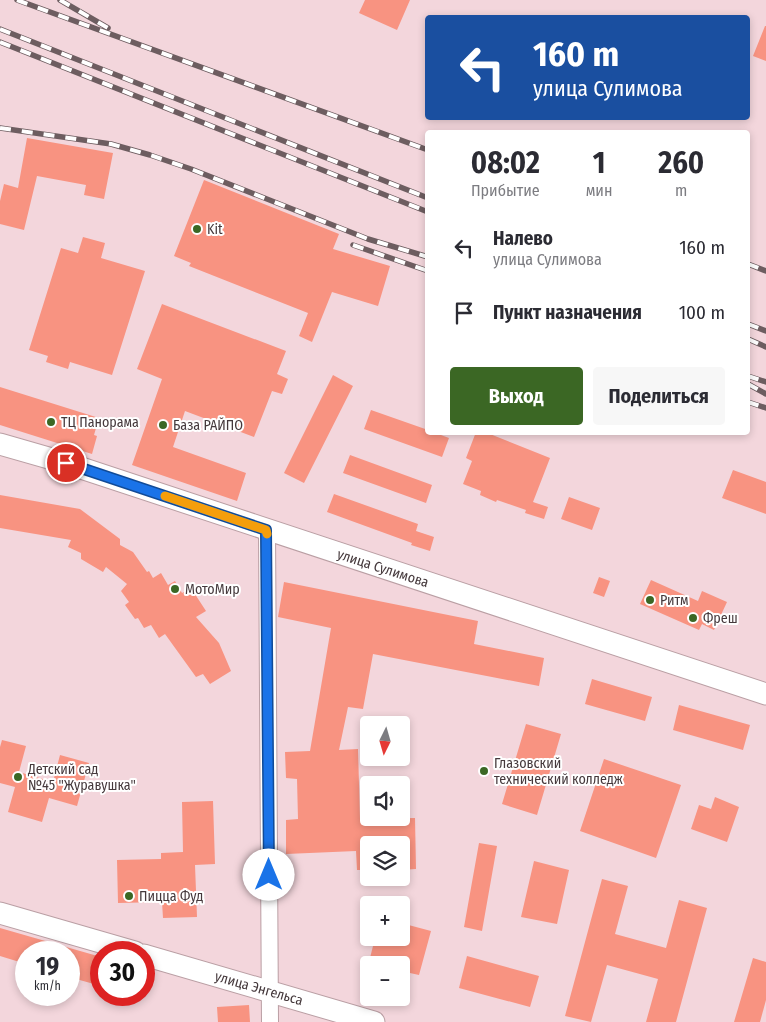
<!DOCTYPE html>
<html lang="ru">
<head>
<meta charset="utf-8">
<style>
	body { margin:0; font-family:"Fira Sans Condensed",sans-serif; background:#f7f7f7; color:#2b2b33; height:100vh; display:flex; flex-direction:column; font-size:19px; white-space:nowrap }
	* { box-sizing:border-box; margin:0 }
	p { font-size:16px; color:#7c7c81 }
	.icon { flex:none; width:28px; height:28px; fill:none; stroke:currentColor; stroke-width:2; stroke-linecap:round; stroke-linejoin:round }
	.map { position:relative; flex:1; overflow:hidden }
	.drawer { position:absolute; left:425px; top:130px; width:325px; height:305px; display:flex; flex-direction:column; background:#fff; border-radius:5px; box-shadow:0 2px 8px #0003 }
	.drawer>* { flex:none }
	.top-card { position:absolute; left:425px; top:15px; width:325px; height:105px; border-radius:5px; box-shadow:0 2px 8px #0003; background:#1a4fa0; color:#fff; overflow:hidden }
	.needle { width:32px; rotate:185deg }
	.tools { position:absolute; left:360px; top:716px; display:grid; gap:10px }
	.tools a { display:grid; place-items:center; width:50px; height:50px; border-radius:5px; background:#fff; box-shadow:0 2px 8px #0003; font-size:25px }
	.speed { position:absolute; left:15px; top:941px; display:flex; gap:10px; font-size:25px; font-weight:700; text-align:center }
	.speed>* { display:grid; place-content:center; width:65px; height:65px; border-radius:50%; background:#fff; box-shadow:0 2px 8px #0003; line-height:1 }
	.speed small { font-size:12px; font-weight:400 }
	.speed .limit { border:8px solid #d22; background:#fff; color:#111 }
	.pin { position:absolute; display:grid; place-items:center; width:42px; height:42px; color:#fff; margin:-21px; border:2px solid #fff; border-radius:50%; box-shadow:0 1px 5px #0007 }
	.me { position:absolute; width:55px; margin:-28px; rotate:0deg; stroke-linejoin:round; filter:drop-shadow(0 0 4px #0008) }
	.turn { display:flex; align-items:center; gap:18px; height:105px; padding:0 25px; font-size:22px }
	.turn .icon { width:65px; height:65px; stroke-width:2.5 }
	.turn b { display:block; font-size:35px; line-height:42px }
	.eta { display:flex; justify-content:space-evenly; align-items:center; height:85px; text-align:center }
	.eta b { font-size:30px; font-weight:700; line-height:35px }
	.primary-button { display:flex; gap:10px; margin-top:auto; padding:10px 25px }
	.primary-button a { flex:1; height:58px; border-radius:5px; background:#3b6724; color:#fff; font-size:20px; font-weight:700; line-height:58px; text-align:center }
	.primary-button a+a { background:#f7f7f7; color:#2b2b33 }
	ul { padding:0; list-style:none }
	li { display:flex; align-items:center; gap:15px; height:65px; padding:0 25px }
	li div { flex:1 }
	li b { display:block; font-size:19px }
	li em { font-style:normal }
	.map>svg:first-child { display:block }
	.building { fill:#f89381 }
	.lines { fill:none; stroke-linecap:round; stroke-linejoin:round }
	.minor-casing { stroke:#ba9fa4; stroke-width:18 }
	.major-casing { stroke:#ba9fa4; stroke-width:23 }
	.minor { stroke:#fff; stroke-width:16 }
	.major { stroke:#fff; stroke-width:21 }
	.rail-casing { stroke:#6d5d60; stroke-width:5.5 }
	.rail { stroke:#fff; stroke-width:4; stroke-dasharray:11; stroke-linecap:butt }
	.route-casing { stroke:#114b97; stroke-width:12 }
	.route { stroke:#1a73e8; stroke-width:9 }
	.slow { stroke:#f59e0b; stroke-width:9 }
	.poi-dot { fill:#3b6724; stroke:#fff; stroke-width:2 }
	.labels { text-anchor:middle; stroke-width:4; stroke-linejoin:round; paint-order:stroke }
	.poi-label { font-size:14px; fill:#45393c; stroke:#fff; text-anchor:start }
	.street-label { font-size:14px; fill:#45393c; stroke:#fff }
</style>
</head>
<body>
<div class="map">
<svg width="766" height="1022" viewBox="0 0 766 1022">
	<rect width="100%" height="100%" fill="#f3d6dc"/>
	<path class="building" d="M 365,0 L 410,0 L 397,30 L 359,13 Z
		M 765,26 L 766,26 L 766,61 L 753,56 Z
		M 27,138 L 113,153 L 104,199 L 84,195 L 86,185 L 37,176 L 24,230 L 0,224 L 0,201 L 4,184 L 18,188 Z
		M 204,180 L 339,234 L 333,249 L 390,266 L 378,306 L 332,292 L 312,342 L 299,336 L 308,313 L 189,266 L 191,263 L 174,256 Z
		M 83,237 L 105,243 L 101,258 L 145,271 L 112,375 L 70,362 L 68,369 L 46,362 L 48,356 L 29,350 L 61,248 L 78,253 Z
		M 162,304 L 286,351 L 277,374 L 288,379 L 282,394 L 272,391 L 254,437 L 185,411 L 173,447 L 246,473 L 237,501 L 132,465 L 162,379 L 137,369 Z
		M 333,375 L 353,386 L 304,483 L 284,473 Z
		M 0,387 L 99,418 L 94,435 L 97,436 L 92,454 L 0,425 Z
		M 371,410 L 428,430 L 428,432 L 433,432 L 449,438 L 442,457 L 364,429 Z
		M 476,432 L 485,432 L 550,458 L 533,502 L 548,507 L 544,519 L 525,513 L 526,510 L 497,500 L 496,502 L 480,495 L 481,491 L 463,484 L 472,461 L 466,458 Z
		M 350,455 L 432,485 L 426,503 L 343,473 Z
		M 733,470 L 766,482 L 766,514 L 722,498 Z
		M 334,494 L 418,524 L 416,531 L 434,537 L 430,551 L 411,545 L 412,543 L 327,512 Z
		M 0,495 L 80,509 L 120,539 L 120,545 L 133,552 L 147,572 L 149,571 L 153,578 L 161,573 L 168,585 L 175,581 L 182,593 L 191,588 L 206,611 L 196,617 L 219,643 L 231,671 L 210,684 L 203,674 L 196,677 L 165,634 L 159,638 L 151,625 L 144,628 L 138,618 L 135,619 L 125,605 L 129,602 L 121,591 L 127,584 L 106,567 L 103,572 L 81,559 L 81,553 L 68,547 L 71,540 L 0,528 Z
		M 569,497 L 600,508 L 592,530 L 561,519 Z
		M 599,577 L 610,581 L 604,597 L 593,593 Z
		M 651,580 L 698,601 L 702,591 L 727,602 L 714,630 L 702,624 L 699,630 L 640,604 Z
		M 284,582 L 478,621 L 474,644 L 544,658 L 539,686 L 373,654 L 363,709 L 348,707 L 339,750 L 358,749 L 360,819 L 415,818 L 416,869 L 401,870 L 401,845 L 369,845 L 369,870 L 357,870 L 356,851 L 286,854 L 286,820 L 298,819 L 297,779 L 286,778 L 285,752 L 310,751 L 331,628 L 278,617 Z
		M 592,679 L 652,697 L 645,721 L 585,704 Z
		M 679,705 L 750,725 L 743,750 L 673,730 Z
		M 526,724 L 561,734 L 537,815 L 502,804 Z
		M 2,740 L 26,746 L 19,772 L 53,782 L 60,755 L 89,763 L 77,806 L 49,798 L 42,822 L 8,812 L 15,787 L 0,783 L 0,747 Z
		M 604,759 L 681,785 L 656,858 L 580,831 Z
		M 715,797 L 739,807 L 727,842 L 691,829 L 699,805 L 711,809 Z
		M 213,801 L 215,864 L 195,865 L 197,917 L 163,918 L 162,902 L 118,903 L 117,860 L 161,859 L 161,853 L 183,852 L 182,802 Z
		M 479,843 L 497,846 L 482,931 L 464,927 Z
		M 534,861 L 569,870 L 557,924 L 521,917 Z
		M 602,879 L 628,886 L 615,934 L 666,948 L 679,900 L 707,908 L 676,1022 L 646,1022 L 658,979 L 607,965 L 591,1022 L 565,1016 Z
		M 401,923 L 431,931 L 419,975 L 401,971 L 401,965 L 380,965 L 369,962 L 375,938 L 401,938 Z
		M 0,928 L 101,957 L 101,986 L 69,977 L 69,952 L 26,952 L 26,964 L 0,956 Z
		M 467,956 L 539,976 L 530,1007 L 459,988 Z
		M 753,958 L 766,962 L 766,1000 L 760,1022 L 734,1022 Z
		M 249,1005 L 250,1022 L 218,1022 L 217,1007 Z"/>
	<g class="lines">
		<g class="minor-casing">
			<path id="minor" d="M 267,529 L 270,1022"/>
		</g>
		<g class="major-casing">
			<path id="major" d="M 0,444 L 66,463 L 766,694
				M 0,913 L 135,952
				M 144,955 L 374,1022"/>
		</g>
		<use href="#minor" class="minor"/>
		<use href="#major" class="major"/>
		<g class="rail-casing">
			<path id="rail" d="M 17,0 L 428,150
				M 60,0 L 108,28
				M 0,29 L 428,198
				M 0,42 L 428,212
				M 0,128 L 111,144 L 150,155 L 191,169 L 368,239 L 428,257
				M 353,245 L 428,271
				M 748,264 L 766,271
				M 748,324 L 766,331
				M 748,339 L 766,347
				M 748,376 L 766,382
				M 748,384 L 766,394
				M 748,402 L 766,408"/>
		</g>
		<use href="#rail" class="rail"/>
	</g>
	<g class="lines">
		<g class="route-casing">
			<path id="route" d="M 66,463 L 266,530 L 269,875"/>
		</g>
		<use href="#route" class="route"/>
		<path class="slow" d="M 165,496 L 266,530 L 267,534"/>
	</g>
	<g class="poi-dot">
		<circle cx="197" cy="229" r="5"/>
		<circle cx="51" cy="422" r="5"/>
		<circle cx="163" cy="425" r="5"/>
		<circle cx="175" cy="589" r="5"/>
		<circle cx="650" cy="600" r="5"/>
		<circle cx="693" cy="618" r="5"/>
		<circle cx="484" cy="771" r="5"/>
		<circle cx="18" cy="777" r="5"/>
		<circle cx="129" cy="896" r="5"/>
	</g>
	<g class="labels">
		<g class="poi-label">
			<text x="207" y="234">Kit</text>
			<text x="61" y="427">ТЦ Панорама</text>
			<text x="173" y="430">База РАЙПО</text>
			<text x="185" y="594">МотоМир</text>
			<text x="660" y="605">Ритм</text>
			<text x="703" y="623">Фреш</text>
			<text x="494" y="768">Глазовский<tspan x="494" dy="16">технический колледж</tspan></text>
			<text x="28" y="774">Детский сад<tspan x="28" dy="16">№45 "Журавушка"</tspan></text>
			<text x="139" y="901">Пицца Фуд</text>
		</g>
		<g class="street-label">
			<text transform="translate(383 568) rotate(18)" y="5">улица Сулимова</text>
			<text transform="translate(259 988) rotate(16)" y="5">улица Энгельса</text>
		</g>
	</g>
</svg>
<div class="tools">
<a><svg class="needle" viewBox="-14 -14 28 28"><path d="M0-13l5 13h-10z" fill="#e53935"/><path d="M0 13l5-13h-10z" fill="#7c7c81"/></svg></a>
<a><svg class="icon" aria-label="sound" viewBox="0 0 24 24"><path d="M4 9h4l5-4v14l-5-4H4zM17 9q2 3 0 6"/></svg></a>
<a><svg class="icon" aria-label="layers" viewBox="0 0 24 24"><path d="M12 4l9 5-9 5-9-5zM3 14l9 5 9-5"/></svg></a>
<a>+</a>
<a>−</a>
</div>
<div class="speed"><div>19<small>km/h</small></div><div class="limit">30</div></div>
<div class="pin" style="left:66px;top:463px;background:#d93025"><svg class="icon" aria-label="arrive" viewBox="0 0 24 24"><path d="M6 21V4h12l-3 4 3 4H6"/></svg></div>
<svg class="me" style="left:269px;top:875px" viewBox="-20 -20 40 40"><circle r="19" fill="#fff"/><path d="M0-13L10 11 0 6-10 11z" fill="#1a73e8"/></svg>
<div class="top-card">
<div class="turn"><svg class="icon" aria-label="left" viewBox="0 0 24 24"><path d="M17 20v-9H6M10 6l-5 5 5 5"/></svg><div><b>160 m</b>улица Сулимова</div></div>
</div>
<section class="drawer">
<div class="eta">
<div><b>08:02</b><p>Прибытие</p></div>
<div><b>1</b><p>мин</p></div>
<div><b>260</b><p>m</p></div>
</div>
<ul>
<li><svg class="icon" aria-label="left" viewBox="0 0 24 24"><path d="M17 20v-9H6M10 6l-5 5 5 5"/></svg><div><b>Налево</b><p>улица Сулимова</p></div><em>160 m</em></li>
<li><svg class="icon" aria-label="arrive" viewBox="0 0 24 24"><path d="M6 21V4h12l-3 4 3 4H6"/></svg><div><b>Пункт назначения</b></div><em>100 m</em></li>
</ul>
<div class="primary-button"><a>Выход</a><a>Поделиться</a></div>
</section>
</div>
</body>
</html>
